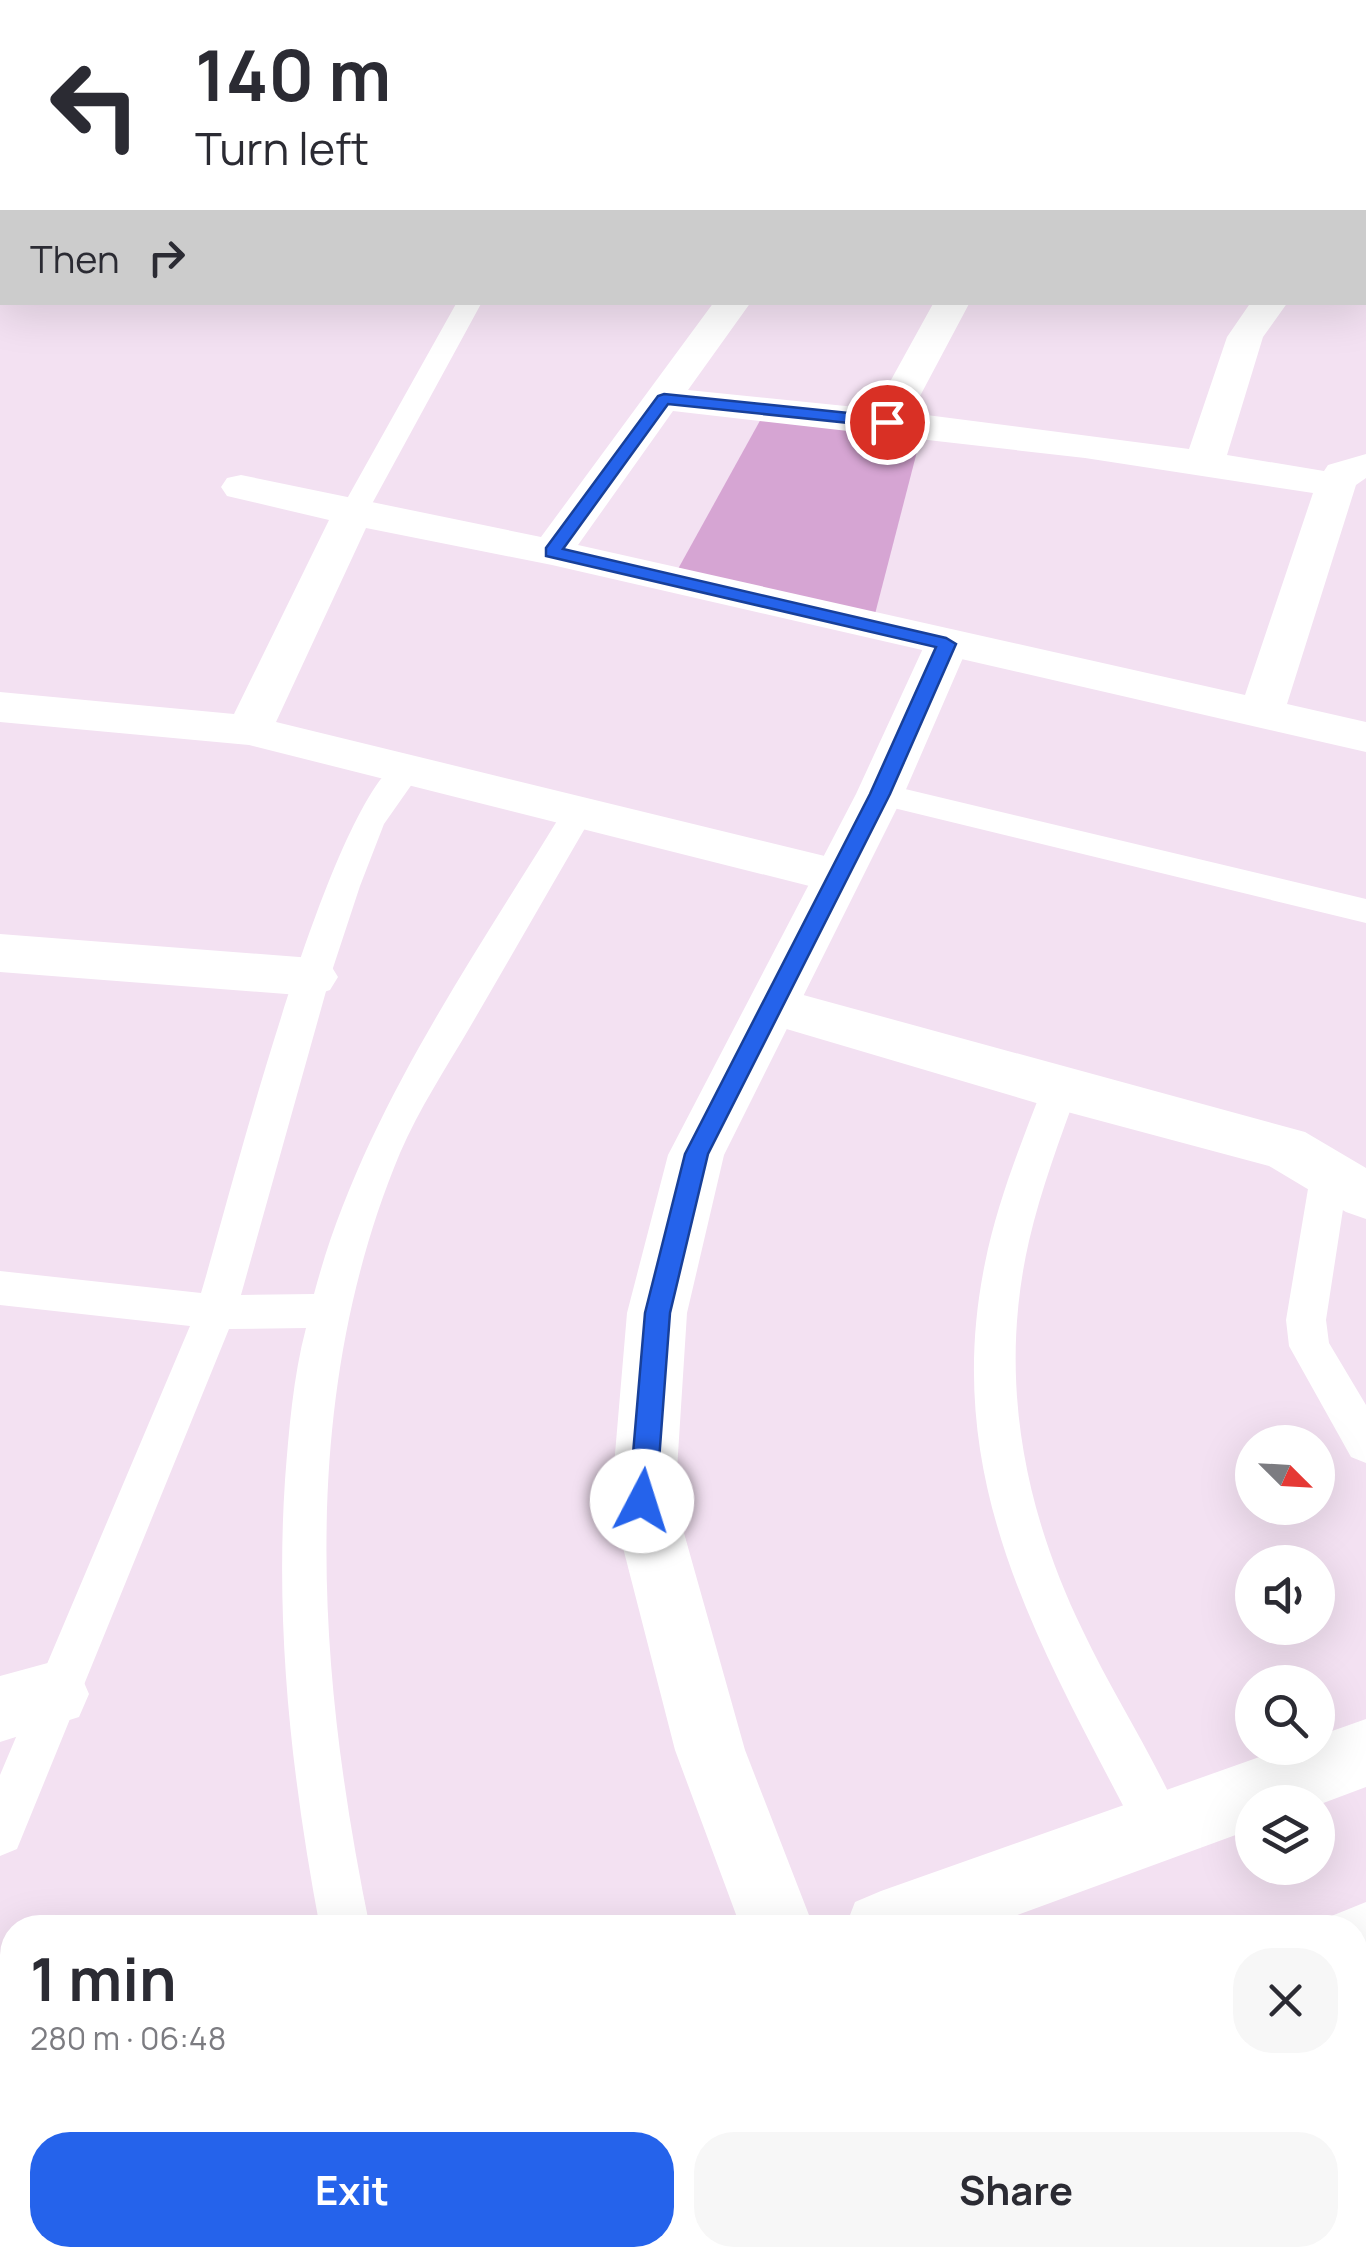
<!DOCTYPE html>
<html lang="en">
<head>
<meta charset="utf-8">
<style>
	body { margin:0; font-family:Manrope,sans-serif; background:#f7f7f7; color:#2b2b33; height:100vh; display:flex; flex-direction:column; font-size:38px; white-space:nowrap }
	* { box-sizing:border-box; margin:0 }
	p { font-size:32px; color:#7c7c81 }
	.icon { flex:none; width:55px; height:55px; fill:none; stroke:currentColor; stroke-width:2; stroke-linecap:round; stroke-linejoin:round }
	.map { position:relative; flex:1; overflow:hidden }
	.side { position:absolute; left:0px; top:1915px; width:1368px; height:352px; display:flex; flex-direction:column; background:#fff; border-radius:40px 40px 0 0; box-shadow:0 10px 40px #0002 }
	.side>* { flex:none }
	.hud { position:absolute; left:0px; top:0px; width:1368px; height:305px; box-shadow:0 10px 40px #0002; background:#fff; color:#2b2b33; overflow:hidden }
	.needle { width:65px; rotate:114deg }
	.buttons { position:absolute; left:1235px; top:1425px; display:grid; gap:20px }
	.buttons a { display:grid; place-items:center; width:100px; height:100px; border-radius:50%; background:#fff; box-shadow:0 10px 40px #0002; font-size:50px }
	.pin { position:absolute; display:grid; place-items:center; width:85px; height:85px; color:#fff; margin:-42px; border:5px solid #fff; border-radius:50%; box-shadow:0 2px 10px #0007 }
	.me { position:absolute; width:110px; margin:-55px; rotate:5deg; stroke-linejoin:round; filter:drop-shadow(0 0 8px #0008) }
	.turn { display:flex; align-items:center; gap:35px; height:210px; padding:0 30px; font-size:45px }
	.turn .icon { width:130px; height:130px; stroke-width:2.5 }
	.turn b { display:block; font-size:70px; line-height:85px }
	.then { display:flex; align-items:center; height:95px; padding:0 30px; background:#0003; gap:20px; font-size:38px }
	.round { display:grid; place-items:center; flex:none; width:105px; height:105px; border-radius:40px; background:#f7f7f7 }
	.overview { display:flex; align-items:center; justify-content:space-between; height:170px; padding:0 30px }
	h1 { font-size:60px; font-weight:700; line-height:75px }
	.cta { display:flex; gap:20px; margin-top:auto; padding:20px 30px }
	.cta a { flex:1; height:115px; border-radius:40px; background:#2563eb; color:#fff; font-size:40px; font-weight:700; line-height:115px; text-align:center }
	.cta a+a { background:#f7f7f7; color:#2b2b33 }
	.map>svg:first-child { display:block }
	.green { fill:#d6a5d3 }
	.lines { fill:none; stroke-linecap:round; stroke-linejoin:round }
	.service { fill:#fff; fill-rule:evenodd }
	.minor { fill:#fff; fill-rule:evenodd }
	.tertiary { fill:#fff; fill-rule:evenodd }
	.motorway { fill:#fff; fill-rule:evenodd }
	.route { fill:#2563eb; stroke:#184099; stroke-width:2.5 }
</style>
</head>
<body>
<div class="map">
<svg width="1366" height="2266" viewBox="0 0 1366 2266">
	<rect width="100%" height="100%" fill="#f3e1f2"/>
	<path class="green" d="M 762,417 L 921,436 L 875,614 L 678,569 Z"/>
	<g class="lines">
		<path class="service" d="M 43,0 L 64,0 L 65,2 L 45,2 Z
			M 457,302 L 482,302 L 367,513 L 363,519 L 343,519 L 339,513 Z
			M 408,756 L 419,759 L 424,767 L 384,824 L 360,886 L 330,977 L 241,1295 L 314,1294 C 361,1116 473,959 568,803 L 579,800 L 590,803 L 595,811 C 553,883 512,955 470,1027 C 446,1068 419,1109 400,1153 C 297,1400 317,1671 370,1928 L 320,1928 C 292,1779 275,1631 285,1480 C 289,1430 293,1377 306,1328 L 229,1329 L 17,1849 L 0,1856 L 0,1775 L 190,1326 L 0,1305 L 0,1271 L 201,1293 C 227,1208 334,777 408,756 Z
			M 880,783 L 1366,899 L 1366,923 L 869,802 L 864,794 L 869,786 Z
			M 1060,1075 L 1073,1079 L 1078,1089 C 1060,1139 1041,1189 1029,1241 C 998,1376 1023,1508 1083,1631 C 1114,1697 1156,1759 1184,1827 L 1177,1844 L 1160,1851 L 1143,1844 C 1045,1653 939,1487 985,1263 C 997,1203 1020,1146 1042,1089 L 1047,1079 Z
			M 1329,1162 L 1343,1166 L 1348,1177 L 1326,1320 L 1329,1343 L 1366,1405 L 1366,1463 L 1351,1457 L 1289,1346 L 1286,1320 L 1310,1177 L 1315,1166 Z"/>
		<path class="minor" d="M 220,0 L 250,0 L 252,2 L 222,2 Z
			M 440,0 L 470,0 L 472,2 L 442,2 Z
			M 688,0 L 719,0 L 721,2 L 690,2 Z
			M 1162,0 L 1195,0 L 1197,2 L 1164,2 Z
			M 1365,95 L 1366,95 L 1366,113 L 1365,113 Z
			M 0,123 L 2,123 L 2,143 L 0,143 Z
			M 1365,220 L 1366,220 L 1366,241 L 1365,241 Z
			M 0,265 L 2,265 L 2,287 L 0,287 Z
			M 714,302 L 751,302 L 688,390 L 875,409 L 934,302 L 970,302 L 911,413 L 1189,449 L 1227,337 L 1251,302 L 1288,302 L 1263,337 L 1227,455 L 1324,471 L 1328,465 L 1366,454 L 1366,478 L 1356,485 L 1287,704 L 1366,722 L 1366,752 L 552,565 L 366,528 L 276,722 L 837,859 L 854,864 L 862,876 L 854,888 L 837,893 L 249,745 L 0,722 L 0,692 L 234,714 L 329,520 L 227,496 L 221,487 L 227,478 L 241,475 L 541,537 ZM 673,411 L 1085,458 L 1313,493 L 1245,695 L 578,545 Z
			M 0,934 L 312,958 L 330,964 L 338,977 L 330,990 L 312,996 L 0,972 Z
			M 774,987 L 1305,1132 L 1366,1168 L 1366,1219 L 1346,1212 L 1269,1166 L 1060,1110 L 756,1020 L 748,1006 L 756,992 Z
			M 55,1661 L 79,1671 L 89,1694 L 79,1717 L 0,1742 L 0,1676 Z
			M 1366,1719 L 1366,1787 L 1318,1805 L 1252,1802 L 1252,1829 L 982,1928 L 845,1928 L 855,1902 L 881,1891 L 1285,1748 L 1318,1748 L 1318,1736 Z
			M 1366,1902 L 1366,1976 L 1355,1980 L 1355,1928 L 1325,1928 L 1329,1917 Z
			M 12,2166 L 12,2246 L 0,2250 L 0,2170 Z
			M 399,2255 L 508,2255 L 504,2266 L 395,2266 Z"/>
		<path class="tertiary" d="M 947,630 L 963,634 L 969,644 L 904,794 L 724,1155 L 687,1313 L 675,1501 L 745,1750 L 814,1928 L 741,1928 L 675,1750 L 611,1501 L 627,1313 L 668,1155 L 856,794 L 925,644 L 931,634 Z
			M 898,2255 L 980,2255 L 984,2266 L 902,2266 Z"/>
		<path class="motorway" d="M 1227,0 L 1261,0 L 1263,2 L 1229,2 Z
			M 1295,0 L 1329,0 L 1331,2 L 1297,2 Z
			M 1365,49 L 1366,49 L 1366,67 L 1365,67 Z"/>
	</g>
	<path class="route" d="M 664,394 L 887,417 L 895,422 L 887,427 L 668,404 L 563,549 L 946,638 L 956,644 L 890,794 L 708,1154 L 670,1313 L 656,1501 L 652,1510 L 642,1513 L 633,1510 L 629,1501 L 645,1313 L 685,1154 L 870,794 L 936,647 L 546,556 L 546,548 L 658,396 Z"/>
</svg>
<div class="buttons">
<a><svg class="needle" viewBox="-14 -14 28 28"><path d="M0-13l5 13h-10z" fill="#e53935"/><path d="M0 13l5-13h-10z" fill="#7c7c81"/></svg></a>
<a><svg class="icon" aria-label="sound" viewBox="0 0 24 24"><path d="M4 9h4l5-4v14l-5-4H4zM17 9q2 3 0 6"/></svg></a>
<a><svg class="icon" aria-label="search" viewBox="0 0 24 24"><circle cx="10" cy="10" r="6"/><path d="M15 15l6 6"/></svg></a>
<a><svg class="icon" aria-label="layers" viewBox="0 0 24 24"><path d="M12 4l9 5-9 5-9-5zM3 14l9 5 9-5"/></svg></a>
</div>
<div class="pin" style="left:887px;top:422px;background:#d93025"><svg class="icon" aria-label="arrive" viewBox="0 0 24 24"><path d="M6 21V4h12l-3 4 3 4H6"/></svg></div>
<svg class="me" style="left:642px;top:1501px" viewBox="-20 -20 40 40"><circle r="19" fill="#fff"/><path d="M0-13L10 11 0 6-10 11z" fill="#2563eb"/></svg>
<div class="hud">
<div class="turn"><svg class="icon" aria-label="left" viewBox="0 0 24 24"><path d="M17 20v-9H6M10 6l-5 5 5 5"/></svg><div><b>140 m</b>Turn left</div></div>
<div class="then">Then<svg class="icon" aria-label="right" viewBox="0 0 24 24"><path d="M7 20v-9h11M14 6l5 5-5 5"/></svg></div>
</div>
<section class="side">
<div class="overview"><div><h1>1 min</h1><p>280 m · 06:48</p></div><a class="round"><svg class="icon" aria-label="close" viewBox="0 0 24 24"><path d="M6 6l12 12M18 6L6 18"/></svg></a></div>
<div class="cta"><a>Exit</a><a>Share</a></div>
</section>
</div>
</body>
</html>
